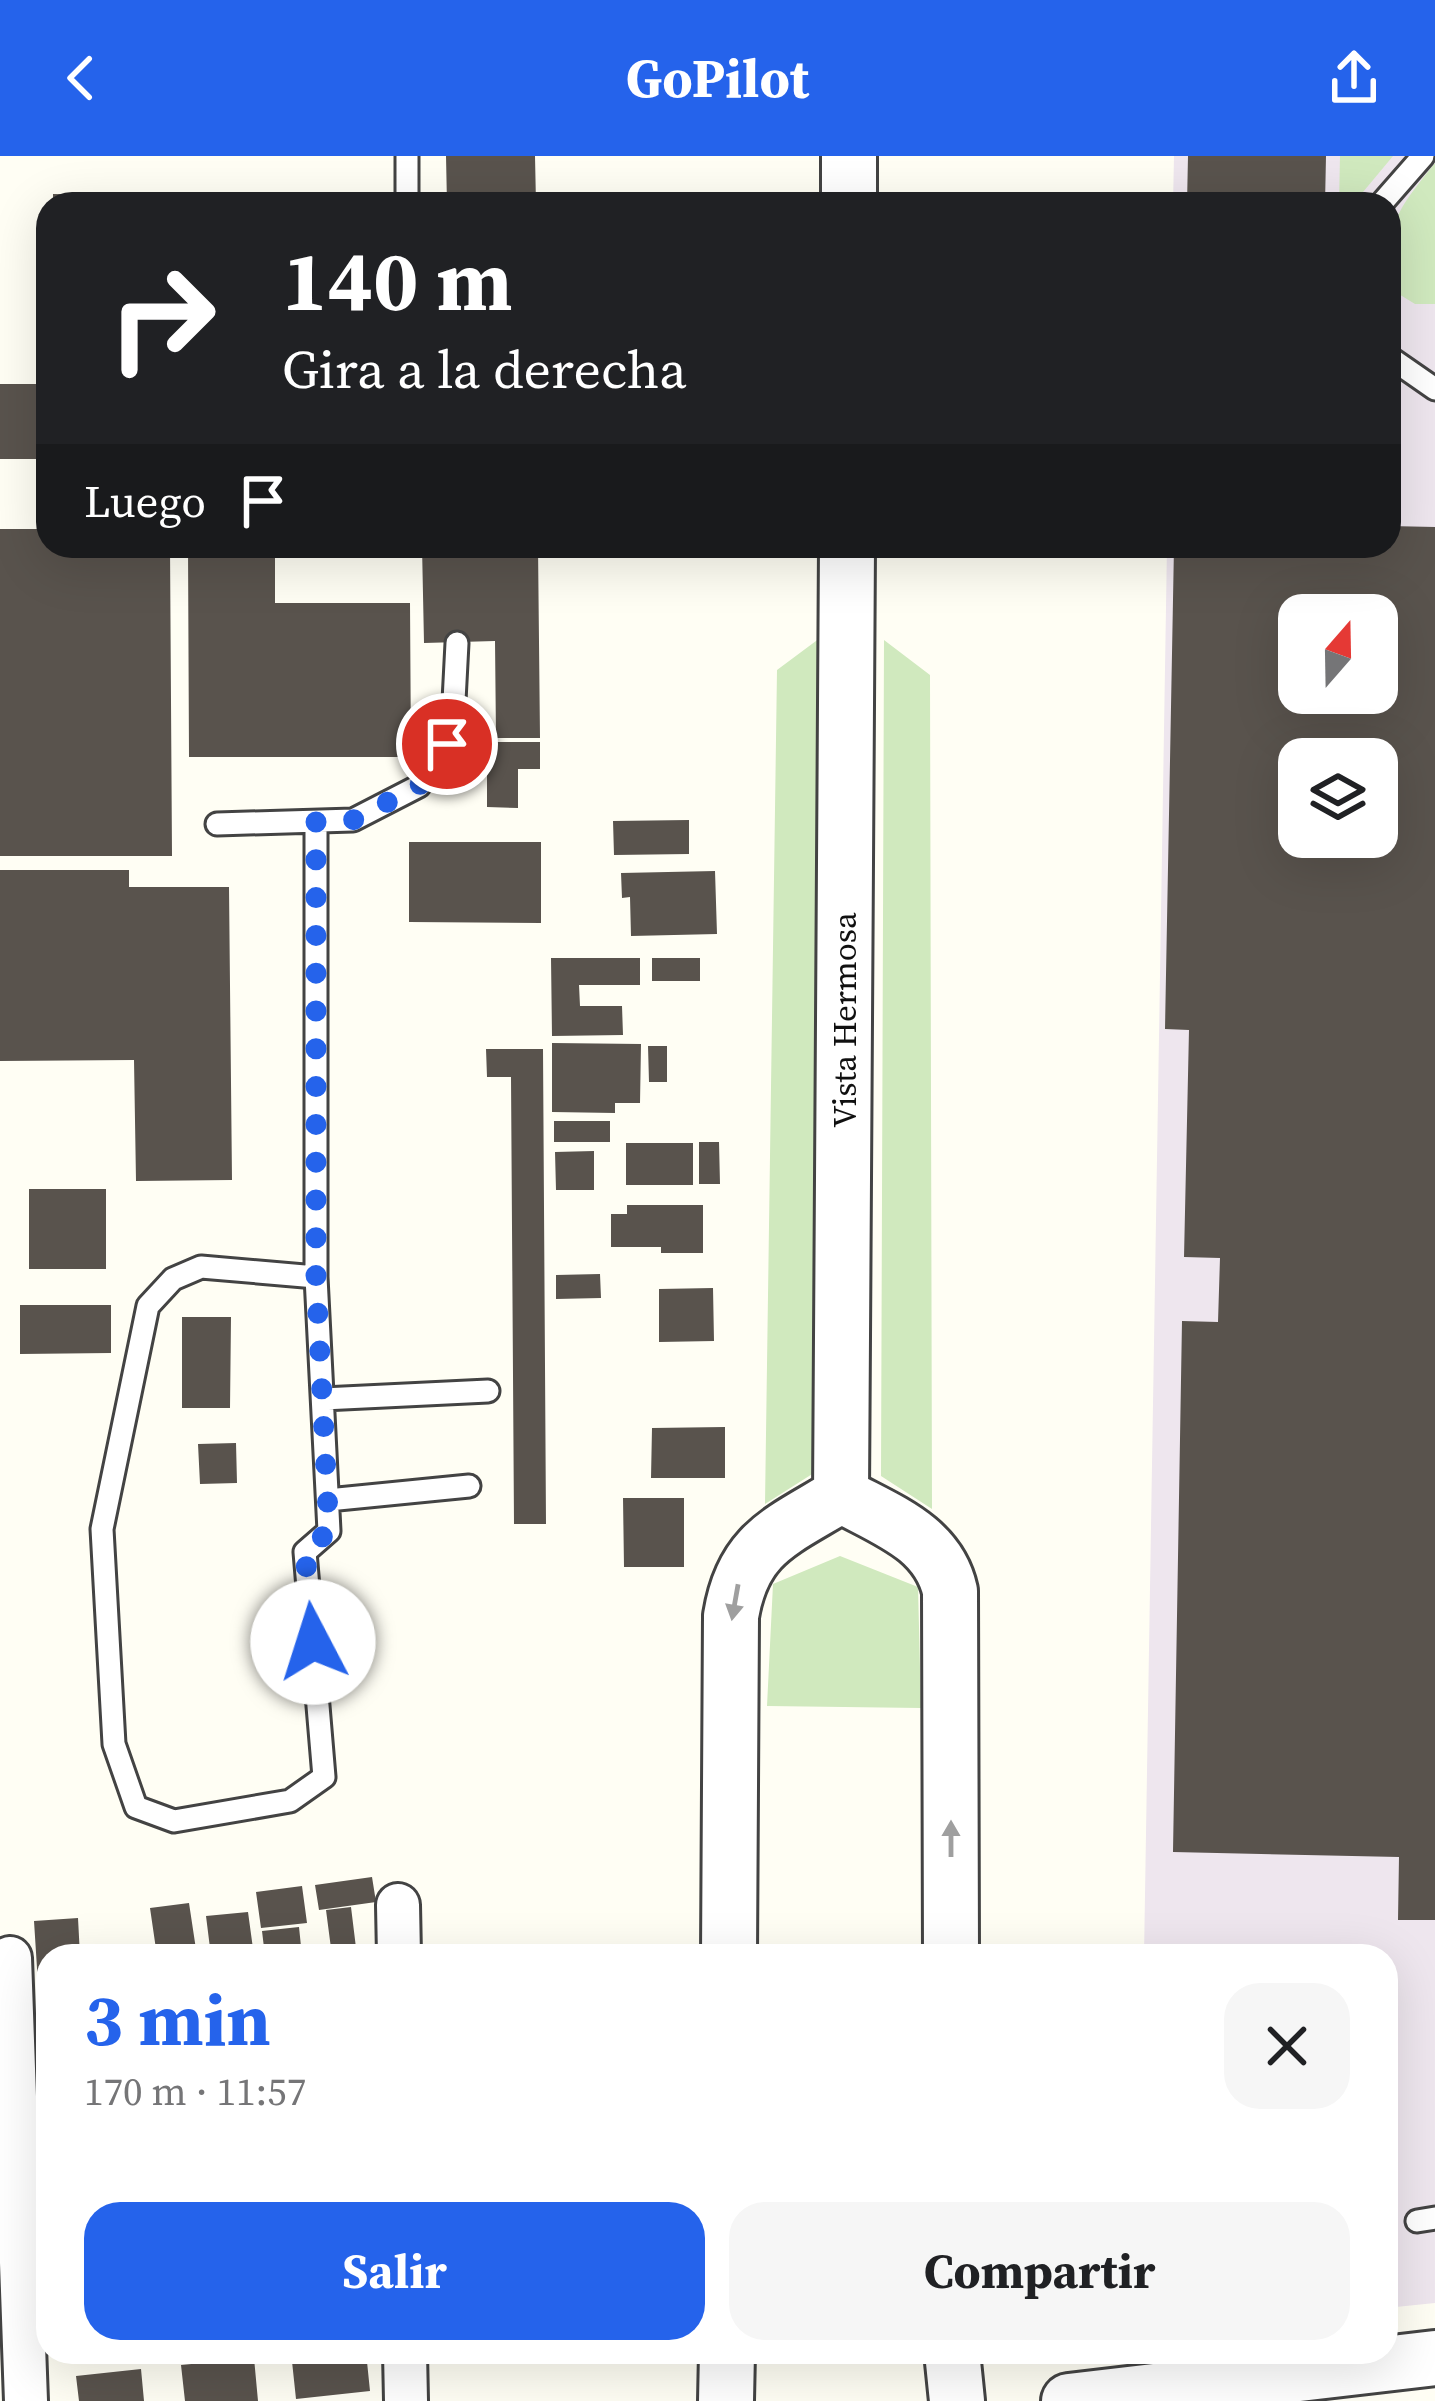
<!DOCTYPE html>
<html lang="es">
<head>
<meta charset="utf-8">
<style>
	body { margin:0; font-family:"Source Serif 4",serif; background:#f6f6f6; color:#202124; height:100vh; display:flex; flex-direction:column; font-size:45px; white-space:nowrap }
	* { box-sizing:border-box; margin:0 }
	p { font-size:39px; color:#757577 }
	.icon { flex:none; width:66px; height:66px; fill:none; stroke:currentColor; stroke-width:2; stroke-linecap:round; stroke-linejoin:round }
	.map { position:relative; flex:1; overflow:hidden }
	.panel { position:absolute; left:36px; top:1788px; width:1362px; height:420px; display:flex; flex-direction:column; background:#fff; border-radius:36px; box-shadow:0 12px 48px #0002 }
	.panel>* { flex:none }
	.top-card { position:absolute; left:36px; top:36px; width:1365px; height:366px; border-radius:36px; box-shadow:0 12px 48px #0002; background:#202124; color:#fff; overflow:hidden }
	.needle { width:78px; rotate:20deg }
	.controls { position:absolute; left:1278px; top:438px; display:grid; gap:24px }
	.controls a { display:grid; place-items:center; width:120px; height:120px; border-radius:24px; background:#fff; box-shadow:0 12px 48px #0002; font-size:60px }
	.pin { position:absolute; display:grid; place-items:center; width:102px; height:102px; color:#fff; margin:-51px; border:6px solid #fff; border-radius:50%; box-shadow:0 3px 12px #0007 }
	.me { position:absolute; width:132px; margin:-66px; rotate:355deg; stroke-linejoin:round; filter:drop-shadow(0 0 9px #0008) }
	.turn { display:flex; align-items:center; gap:42px; height:252px; padding:0 48px; font-size:54px }
	.turn .icon { width:156px; height:156px; stroke-width:2.5 }
	.turn b { display:block; font-size:84px; line-height:102px }
	.then { display:flex; align-items:center; height:114px; padding:0 48px; background:#0003; gap:24px; font-size:45px }
	.round { display:grid; place-items:center; flex:none; width:126px; height:126px; border-radius:36px; background:#f6f6f6 }
	.headline { display:flex; align-items:center; justify-content:space-between; height:204px; padding:0 48px }
	h1 { font-size:72px; font-weight:700; line-height:90px; color:#2563eb }
	.action { display:flex; gap:24px; margin-top:auto; padding:24px 48px }
	.action a { flex:1; height:138px; border-radius:36px; background:#2563eb; color:#fff; font-size:48px; font-weight:700; line-height:138px; text-align:center }
	.action a+a { background:#f6f6f6; color:#202124 }
	header { display:flex; justify-content:space-between; align-items:center; height:156px; padding:0 48px; background:#2563eb; color:#fff; font-size:54px; font-weight:700 }
	.map>svg:first-child { display:block }
	.industrial { fill:#eee6ee; fill-rule:evenodd }
	.green { fill:#d0e9be }
	.building { fill:#59534d; fill-rule:evenodd }
	.lines { fill:none; stroke-linecap:round; stroke-linejoin:round }
	.service-casing { stroke:#434343; stroke-width:27 }
	.minor-casing { stroke:#434343; stroke-width:48 }
	.tertiary-casing { stroke:#434343; stroke-width:60 }
	.service { stroke:#fff; stroke-width:21 }
	.minor { stroke:#fff; stroke-width:42 }
	.tertiary { stroke:#fff; stroke-width:54 }
	.oneway { fill:#9f9f9f }
	.route { stroke:#2563eb; stroke-width:21; stroke-dasharray:0 37.8 }
	.labels { text-anchor:middle; stroke-width:12; stroke-linejoin:round; paint-order:stroke }
	.street-label { font-size:33px; fill:#101010; stroke:#fff }
</style>
</head>
<body>
<header><svg class="icon" aria-label="back" viewBox="0 0 24 24"><path d="M15 5l-7 7 7 7"/></svg>GoPilot<svg class="icon" aria-label="share" viewBox="0 0 24 24"><path d="M12 15V3M7 8l5-5 5 5M5 13v7h14v-7"/></svg></header>
<div class="map">
<svg width="1435" height="2245" viewBox="0 0 1435 2245">
	<rect width="100%" height="100%" fill="#fffef4"/>
	<path class="industrial" d="M 1174,0 L 1435,0 L 1435,2147 L 1386,2152 L 1386,1800 L 1144,1800 L 1167,390 L 1389,390 L 1389,48 L 1173,48 ZM 1299,459 L 1377,459 L 1377,537 L 1299,537 ZM 1299,603 L 1377,603 L 1377,681 L 1299,681 Z"/>
	<path class="green" d="M 1340,0 L 1393,0 L 1353,48 L 1339,48 Z
		M 1435,7 L 1435,148 L 1415,148 L 1389,132 C 1389,65 1393,59 1435,7 Z
		M 824,479 L 817,1315 L 765,1348 L 777,514 Z
		M 884,484 L 930,519 L 932,1353 L 881,1320 Z
		M 840,1400 L 918,1431 L 921,1552 L 767,1550 L 773,1428 Z"/>
	<path class="building" d="M 446,0 L 535,0 L 536,48 L 447,48 Z
		M 1188,0 L 1326,0 L 1325,48 L 1187,48 Z
		M 53,38 L 284,42 L 284,48 L 53,48 Z
		M 0,228 L 48,228 L 48,303 L 0,303 Z
		M 1389,370 L 1435,371 L 1435,1764 L 1398,1764 L 1399,1701 L 1173,1696 L 1182,1165 L 1218,1166 L 1220,1102 L 1184,1101 L 1189,874 L 1165,873 L 1174,390 L 1389,390 ZM 1299,459 L 1377,459 L 1377,537 L 1299,537 ZM 1299,603 L 1377,603 L 1377,681 L 1299,681 Z
		M 0,373 L 48,373 L 48,390 L 170,390 L 172,700 L 0,700 Z
		M 188,390 L 275,390 L 275,447 L 410,447 L 411,601 L 189,601 Z
		M 422,390 L 538,390 L 540,582 L 496,582 L 495,485 L 424,487 Z
		M 473,586 L 540,586 L 540,613 L 518,613 L 518,652 L 487,651 L 487,614 L 472,614 Z
		M 689,664 L 689,698 L 614,699 L 613,665 Z
		M 409,686 L 541,686 L 541,767 L 409,766 Z
		M 0,714 L 129,714 L 129,731 L 229,731 L 232,1024 L 136,1025 L 134,904 L 0,905 Z
		M 715,715 L 717,778 L 631,780 L 630,741 L 622,742 L 621,717 Z
		M 551,802 L 640,802 L 640,829 L 579,829 L 580,850 L 622,850 L 623,879 L 552,880 Z
		M 652,802 L 700,802 L 700,825 L 652,825 Z
		M 552,887 L 641,888 L 640,947 L 615,947 L 615,957 L 552,956 Z
		M 648,890 L 667,890 L 667,926 L 649,926 Z
		M 486,893 L 543,893 L 546,1368 L 514,1368 L 511,921 L 487,921 Z
		M 554,965 L 610,965 L 610,986 L 554,986 Z
		M 699,986 L 719,986 L 720,1028 L 699,1028 Z
		M 626,987 L 693,987 L 693,1029 L 626,1029 Z
		M 594,995 L 594,1034 L 556,1034 L 555,996 Z
		M 29,1033 L 106,1033 L 106,1113 L 29,1113 Z
		M 627,1049 L 703,1049 L 703,1097 L 661,1097 L 661,1091 L 611,1091 L 611,1058 L 627,1058 Z
		M 600,1118 L 601,1142 L 556,1143 L 556,1119 Z
		M 713,1132 L 714,1185 L 659,1186 L 659,1133 Z
		M 20,1149 L 111,1149 L 111,1197 L 20,1198 Z
		M 182,1161 L 231,1161 L 230,1252 L 182,1252 Z
		M 725,1271 L 725,1322 L 651,1322 L 652,1272 Z
		M 236,1287 L 237,1327 L 200,1328 L 198,1288 Z
		M 623,1342 L 684,1342 L 684,1411 L 624,1411 Z
		M 372,1721 L 376,1746 L 319,1754 L 315,1729 Z
		M 302,1730 L 307,1767 L 261,1772 L 256,1736 Z
		M 189,1747 L 197,1800 L 157,1800 L 150,1752 Z
		M 351,1751 L 357,1800 L 332,1800 L 326,1754 Z
		M 248,1756 L 254,1800 L 211,1800 L 206,1760 Z
		M 78,1762 L 80,1800 L 48,1800 L 48,1858 L 40,1859 L 34,1765 Z
		M 299,1771 L 302,1800 L 265,1800 L 262,1775 Z
		M 291,2196 L 366,2196 L 370,2235 L 296,2243 Z
		M 254,2202 L 258,2245 L 185,2245 L 181,2209 Z
		M 141,2213 L 144,2245 L 79,2245 L 76,2220 Z"/>
	<g class="lines">
		<g class="service-casing">
			<path id="service" d="M 407,0 L 407,48
				M 1381,48 L 1423,0
				M 1389,201 L 1435,233
				M 316,666 L 316,1121 L 329,1375 L 305,1396 L 324,1621 L 290,1645 L 174,1665 L 136,1651 L 114,1588 L 102,1373 L 148,1150 L 173,1123 L 201,1111 L 316,1121
				M 217,668 L 353,664 L 419,630 L 447,588 L 454,545 L 457,487
				M 323,1243 L 488,1235
				M 328,1344 L 469,1330
				M 1417,2065 L 1435,2062"/>
		</g>
		<g class="minor-casing">
			<path id="minor" d="M 398,1749 L 399,1800
				M 10,1802 L 26,2245
				M 405,2196 L 406,2245"/>
		</g>
		<g class="tertiary-casing">
			<path id="tertiary" d="M 849,48 L 849,0
				M 841,1339 L 847,390
				M 841,1339 C 886,1364 938,1381 950,1435 L 951,1800
				M 729,1800 L 731,1460 C 743,1386 783,1375 841,1339
				M 952,2196 L 957,2245
				M 726,2245 L 727,2196
				M 1069,2245 L 1435,2202"/>
		</g>
		<use href="#service" class="service"/>
		<use href="#minor" class="minor"/>
		<use href="#tertiary" class="tertiary"/>
	</g>
	<defs><path id="oneway-solid" d="M-6-.8H1V-3.2L6.5 0L1 3.2V.8H-6Z" transform="scale(3)"/></defs>
	<g class="oneway">
		<use href="#oneway-solid" transform="translate(735 1446) rotate(100)"/>
		<use href="#oneway-solid" transform="translate(951 1683) rotate(-90)"/>
	</g>
	<g class="lines">
		<path class="route" d="M 313,1486 L 305,1396 L 329,1375 L 316,1121 L 316,666 L 353,664 L 419,630 L 447,588"/>
	</g>
	<g class="labels">
		<g class="street-label">
			<text transform="translate(844 864) rotate(-90)" y="12">Vista Hermosa</text>
		</g>
	</g>
</svg>
<div class="controls">
<a><svg class="needle" viewBox="-14 -14 28 28"><path d="M0-13l5 13h-10z" fill="#e53935"/><path d="M0 13l5-13h-10z" fill="#757577"/></svg></a>
<a><svg class="icon" aria-label="layers" viewBox="0 0 24 24"><path d="M12 4l9 5-9 5-9-5zM3 14l9 5 9-5"/></svg></a>
</div>
<div class="pin" style="left:447px;top:588px;background:#d93025"><svg class="icon" aria-label="arrive" viewBox="0 0 24 24"><path d="M6 21V4h12l-3 4 3 4H6"/></svg></div>
<svg class="me" style="left:313px;top:1486px" viewBox="-20 -20 40 40"><circle r="19" fill="#fff"/><path d="M0-13L10 11 0 6-10 11z" fill="#2563eb"/></svg>
<div class="top-card">
<div class="turn"><svg class="icon" aria-label="right" viewBox="0 0 24 24"><path d="M7 20v-9h11M14 6l5 5-5 5"/></svg><div><b>140 m</b>Gira a la derecha</div></div>
<div class="then">Luego<svg class="icon" aria-label="arrive" viewBox="0 0 24 24"><path d="M6 21V4h12l-3 4 3 4H6"/></svg></div>
</div>
<section class="panel">
<div class="headline"><div><h1>3 min</h1><p>170 m · 11:57</p></div><a class="round"><svg class="icon" aria-label="close" viewBox="0 0 24 24"><path d="M6 6l12 12M18 6L6 18"/></svg></a></div>
<div class="action"><a>Salir</a><a>Compartir</a></div>
</section>
</div>
</body>
</html>
